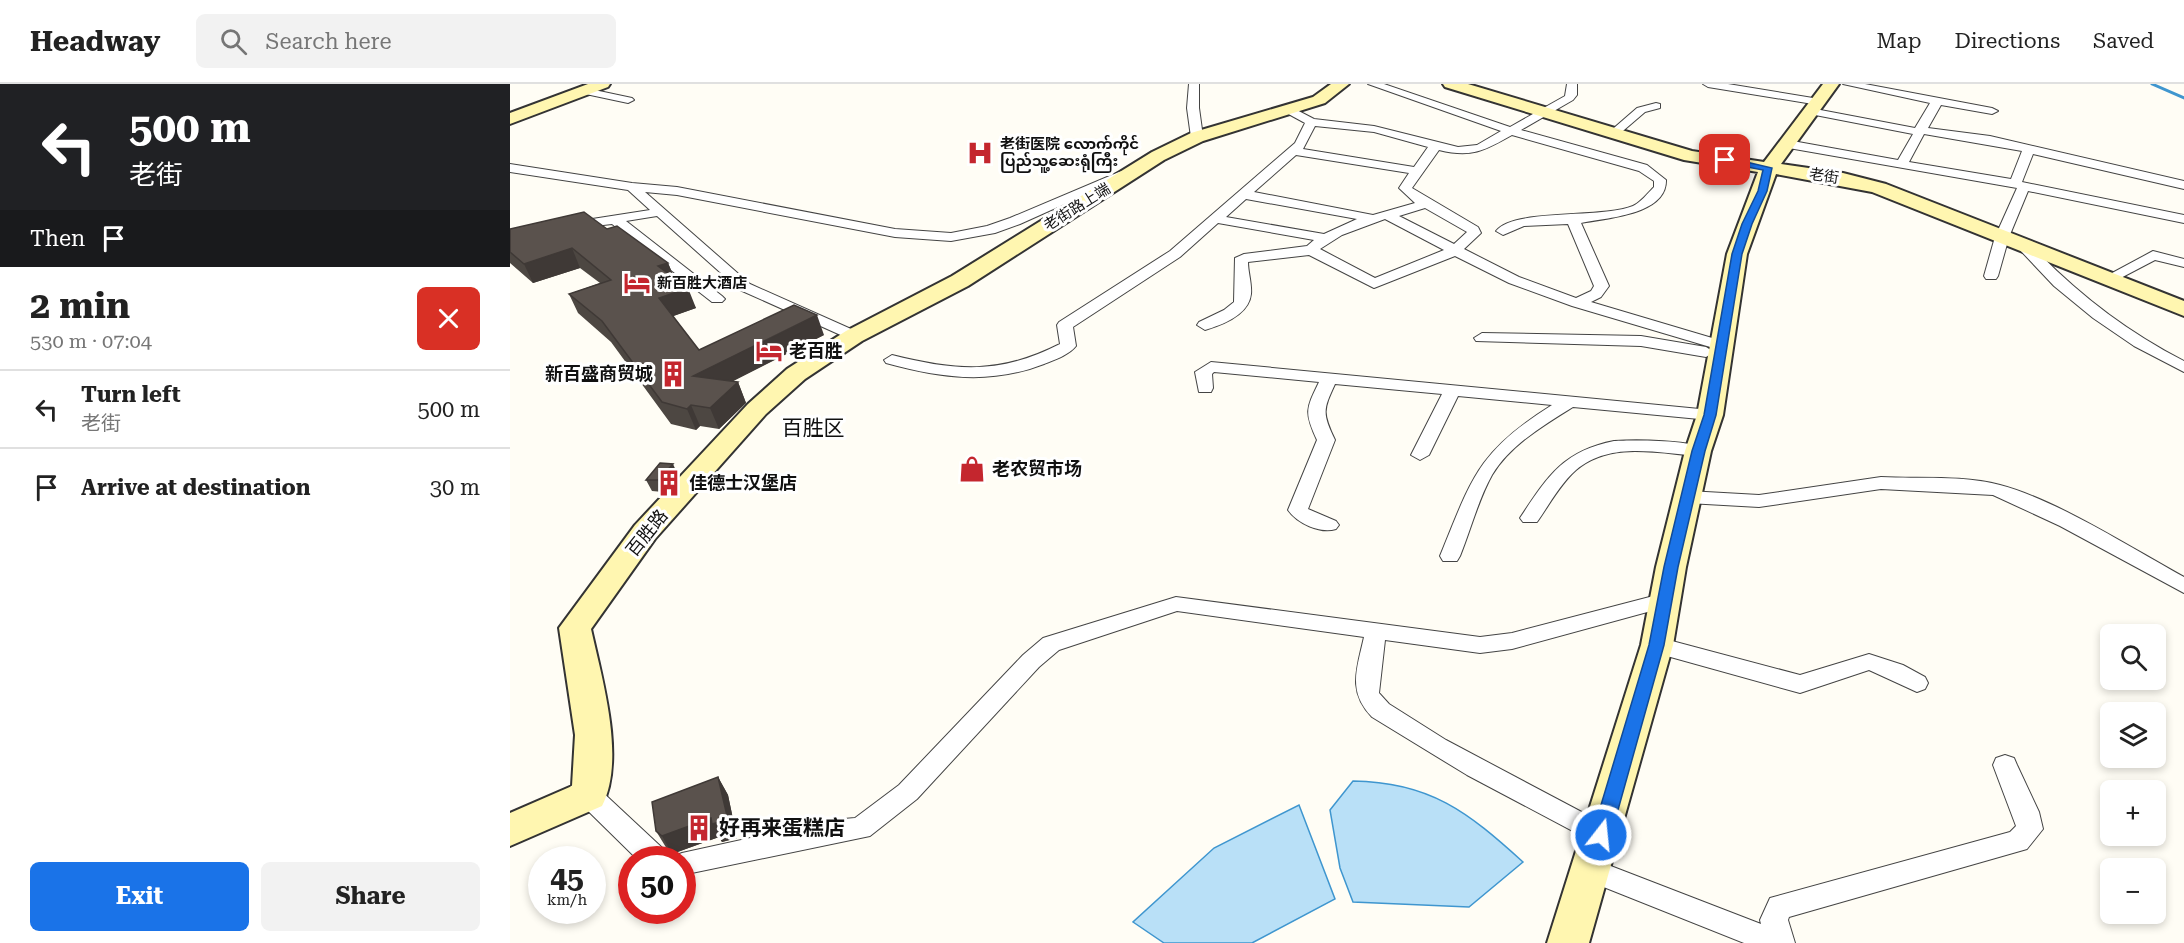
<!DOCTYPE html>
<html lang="en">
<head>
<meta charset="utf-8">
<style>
	body { margin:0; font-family:"Roboto Serif","Noto Sans SC","Noto Sans Myanmar",serif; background:#f2f2f2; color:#222; height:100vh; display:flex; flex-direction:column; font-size:22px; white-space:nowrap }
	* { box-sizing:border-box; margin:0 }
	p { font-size:20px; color:#767676 }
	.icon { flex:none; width:33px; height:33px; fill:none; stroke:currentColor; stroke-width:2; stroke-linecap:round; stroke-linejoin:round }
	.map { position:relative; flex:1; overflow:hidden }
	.drawer { display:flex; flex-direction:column; background:#fff; width:510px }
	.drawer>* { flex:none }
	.hud { background:#202124; color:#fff; overflow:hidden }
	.tools { position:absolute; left:1590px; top:540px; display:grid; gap:12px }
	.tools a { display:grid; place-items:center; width:66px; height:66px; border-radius:9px; background:#fff; box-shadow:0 3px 9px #0003; font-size:30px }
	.speed { position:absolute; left:18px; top:762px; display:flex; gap:12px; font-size:30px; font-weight:700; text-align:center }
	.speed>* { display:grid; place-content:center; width:78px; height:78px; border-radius:50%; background:#fff; box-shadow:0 3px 9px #0003; line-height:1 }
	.speed small { font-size:15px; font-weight:400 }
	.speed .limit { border:9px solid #d22; background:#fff; color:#111 }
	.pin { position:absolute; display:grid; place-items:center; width:51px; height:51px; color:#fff; margin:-26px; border-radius:12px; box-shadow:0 3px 9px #0006 }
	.me { position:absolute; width:66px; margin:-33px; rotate:16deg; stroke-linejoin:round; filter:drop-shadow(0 0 4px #0008) }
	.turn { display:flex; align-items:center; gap:21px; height:126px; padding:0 30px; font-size:27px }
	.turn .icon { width:78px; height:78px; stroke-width:2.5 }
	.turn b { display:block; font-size:42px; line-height:51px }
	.then { display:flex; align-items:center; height:57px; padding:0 30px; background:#0003; gap:12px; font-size:22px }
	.round { display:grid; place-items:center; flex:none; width:63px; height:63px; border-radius:9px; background:#f2f2f2 }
	.summary { display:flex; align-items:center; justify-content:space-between; height:102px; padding:0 30px }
	h1 { font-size:36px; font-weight:700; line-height:45px }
	.button { display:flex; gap:12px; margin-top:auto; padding:12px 30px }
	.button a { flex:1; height:69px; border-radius:9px; background:#1a73e8; color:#fff; font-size:24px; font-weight:700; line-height:69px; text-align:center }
	.button a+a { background:#f2f2f2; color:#222 }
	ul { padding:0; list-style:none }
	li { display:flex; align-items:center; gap:18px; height:78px; padding:0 30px; border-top:2px solid #e0e0e0 }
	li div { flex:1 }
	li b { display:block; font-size:22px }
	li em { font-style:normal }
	header { display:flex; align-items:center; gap:36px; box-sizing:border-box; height:84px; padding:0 30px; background:#fff; border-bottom:2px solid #e0e0e0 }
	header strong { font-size:28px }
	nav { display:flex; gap:33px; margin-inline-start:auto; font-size:21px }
	.search { width:420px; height:54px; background:#f2f2f2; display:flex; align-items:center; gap:15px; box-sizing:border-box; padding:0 21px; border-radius:9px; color:#767676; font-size:22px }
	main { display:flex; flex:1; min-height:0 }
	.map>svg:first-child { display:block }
	.water { fill:#b9e0f7; stroke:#3f96cf; stroke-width:1.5 }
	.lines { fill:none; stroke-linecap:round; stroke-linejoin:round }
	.stream { stroke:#3f96cf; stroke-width:3 }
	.street-casing { stroke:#444; stroke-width:2 }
	.secondary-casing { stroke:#333; stroke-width:4 }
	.street { fill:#fff; fill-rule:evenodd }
	.secondary { fill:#fff6b0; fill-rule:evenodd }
	.wall { fill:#4d4742 }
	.shaded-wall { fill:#3f3936 }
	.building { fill:#5a524d; stroke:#3f3936; stroke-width:1.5 }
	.route { fill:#1a73e8; stroke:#114b97; stroke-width:1.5 }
	.labels { text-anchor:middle; stroke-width:6; stroke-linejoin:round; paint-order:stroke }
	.far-poi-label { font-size:15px; font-weight:bold; fill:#111; stroke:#fff; text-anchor:start }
	.far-street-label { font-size:15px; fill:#111; stroke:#fff }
	.poi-label { font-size:18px; font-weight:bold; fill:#111; stroke:#fff; text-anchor:start }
	.street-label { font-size:18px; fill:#111; stroke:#fff }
	.quarter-label { font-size:21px; fill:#111; stroke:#fff }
	.near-poi-label { font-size:21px; font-weight:bold; fill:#111; stroke:#fff; text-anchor:start }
</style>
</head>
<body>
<header>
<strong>Headway</strong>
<div class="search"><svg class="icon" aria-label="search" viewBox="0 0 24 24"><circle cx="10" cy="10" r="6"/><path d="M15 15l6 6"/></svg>Search here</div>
<nav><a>Map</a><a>Directions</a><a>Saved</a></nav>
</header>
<main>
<section class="drawer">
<div class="hud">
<div class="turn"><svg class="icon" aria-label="left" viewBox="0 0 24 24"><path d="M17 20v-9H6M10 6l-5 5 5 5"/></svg><div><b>500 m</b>老街</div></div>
<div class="then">Then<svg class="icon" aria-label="arrive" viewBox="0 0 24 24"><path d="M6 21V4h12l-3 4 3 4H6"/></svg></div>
</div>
<div class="summary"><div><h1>2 min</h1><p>530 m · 07:04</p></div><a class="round" style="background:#d93025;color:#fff"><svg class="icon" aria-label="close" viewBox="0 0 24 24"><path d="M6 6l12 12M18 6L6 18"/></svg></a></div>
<ul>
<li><svg class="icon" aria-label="left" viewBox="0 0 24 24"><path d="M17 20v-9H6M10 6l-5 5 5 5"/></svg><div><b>Turn left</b><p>老街</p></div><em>500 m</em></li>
<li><svg class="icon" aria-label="arrive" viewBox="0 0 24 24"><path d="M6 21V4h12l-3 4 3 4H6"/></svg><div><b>Arrive at destination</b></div><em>30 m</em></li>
</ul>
<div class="button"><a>Exit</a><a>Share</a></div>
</section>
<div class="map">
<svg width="1674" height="859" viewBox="0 0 1674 859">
	<rect width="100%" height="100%" fill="#fffdf5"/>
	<path class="water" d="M 843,697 C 920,698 958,728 1013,778 L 959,823 L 843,818 L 830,784 L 820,726 Z
		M 789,721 L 825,815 L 742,859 L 654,859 L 623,838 L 704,764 Z"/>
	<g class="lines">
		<path class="stream" d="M 1642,0 L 1674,14"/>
		<g class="street-casing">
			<path id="street" d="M 679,0 L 689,0 L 689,24 L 693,53 L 687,57 L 681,53 L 677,24 Z
				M 858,0 L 874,0 L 1000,43 L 1055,12 L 1057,0 L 1067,0 L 1067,11 L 1063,16 L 1011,46 L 1137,81 L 1156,96 C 1157,131 1096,134 1071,139 L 1099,202 L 1091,213 L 1081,218 L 1219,259 L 1221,262 L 1219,265 L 1207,265 L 1062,222 L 999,199 L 945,172 L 864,204 L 799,171 L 738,178 C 738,188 742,200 741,210 C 739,231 712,241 695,246 L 687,241 L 689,238 L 714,226 L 724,218 L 725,174 L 734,170 L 797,162 L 804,156 L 708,139 L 670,173 L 563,243 L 566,262 C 559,271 544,276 534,280 C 480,301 431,294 376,279 L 374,276 L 382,271 C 446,287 489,291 550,260 L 547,241 L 549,238 L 660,167 L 785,59 L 795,39 L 773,27 L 773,23 L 781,23 L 804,35 L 864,42 L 948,63 L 967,61 L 991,47 ZM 805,42 L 864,48 L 918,63 L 904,83 L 793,65 ZM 1002,51 L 1129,87 L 1144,97 L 1144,103 C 1138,109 1130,119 1123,122 C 1091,135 1004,124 986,147 L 993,151 L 1014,142 L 1058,140 L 1084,202 L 1081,207 L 1066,214 L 1009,193 L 954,165 L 971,149 L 968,143 L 902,104 L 929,66 C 961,74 974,67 1002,51 ZM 786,71 L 899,89 L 889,104 L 905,119 L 863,131 L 744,108 ZM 736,115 L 847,135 L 814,150 L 716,133 ZM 915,124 L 957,148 L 944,160 L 889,132 ZM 875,135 L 934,166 L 865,194 L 810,165 L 832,151 Z
				M 1193,0 L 1218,0 L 1309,15 L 1315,18 L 1309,21 L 1198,3 Z
				M 1333,0 L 1355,0 L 1482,24 L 1488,27 L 1482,30 L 1431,21 L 1418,44 L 1480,52 L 1674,97 L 1674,105 L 1523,70 L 1512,98 L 1674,131 L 1674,139 L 1518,107 L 1499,153 L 1488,192 L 1486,195 L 1476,195 L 1474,192 L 1485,153 L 1507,104 L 1273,63 L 1271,60 L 1277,56 L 1388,76 L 1403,50 L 1300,30 L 1294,27 L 1300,24 L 1405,44 L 1420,19 ZM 1414,50 L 1512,67 L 1501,95 L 1399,78 Z
				M 75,4 L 122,14 L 124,16 L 118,19 L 71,9 L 70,7 Z
				M 1146,19 L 1150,20 L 1150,24 L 1135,28 L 1107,52 L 1097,50 L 1127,24 Z
				M 0,80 L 122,99 L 167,103 L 385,145 L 441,149 L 477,142 L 500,134 L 609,88 L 613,87 L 619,91 L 510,140 L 485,149 L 441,157 L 385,153 L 167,111 L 135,108 L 240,200 L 350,249 L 352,252 L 344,257 L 230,206 L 147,132 L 116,137 L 212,212 L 215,215 L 212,218 L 202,218 L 102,140 L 58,145 L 56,142 L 63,138 L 140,126 L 118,106 L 0,88 Z
				M 1515,159 L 1520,160 C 1565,208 1615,247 1674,277 L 1674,288 L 1624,262 L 1583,234 L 1544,202 L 1510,166 L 1510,160 Z
				M 1643,167 L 1674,175 L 1674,183 L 1645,176 L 1603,198 L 1593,198 L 1591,195 Z
				M 972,249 L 1131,252 L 1196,263 L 1204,268 L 1196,273 L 1131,262 L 966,257 L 964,254 Z
				M 701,278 L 1200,326 L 1209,331 L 1200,336 L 1063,323 C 1034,341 1000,361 982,391 C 968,416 961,445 950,472 L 947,477 L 933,477 L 930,472 C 962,394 967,368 1042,321 L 948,312 L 919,371 L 910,376 L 901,371 L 932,310 L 825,300 C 813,326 812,329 825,356 L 798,425 L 826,437 L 829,441 L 826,445 C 810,450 787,439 778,426 L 807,356 C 794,328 796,325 809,298 L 704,288 L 702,290 L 703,304 L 701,308 L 689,308 L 685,288 Z
				M 1104,357 C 1120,356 1189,355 1197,367 L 1188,372 C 1148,369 1100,357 1066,386 C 1050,400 1039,421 1027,438 L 1013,438 L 1010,434 C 1037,393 1053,367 1104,357 Z
				M 1371,393 C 1410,395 1452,391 1490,401 C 1547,416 1621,464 1674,493 L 1674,509 L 1550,442 L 1483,411 L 1371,405 L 1249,423 L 1178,419 L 1168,413 L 1178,407 L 1249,411 Z
				M 1155,509 L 1163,511 L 1166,516 L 1163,521 L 1002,565 L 970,569 L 875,556 L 869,609 L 879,620 L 936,656 L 1100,743 L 1104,751 L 1100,759 L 1091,762 L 957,691 L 862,633 C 837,607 847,585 854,553 L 667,527 L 549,566 L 529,583 L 407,715 L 360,752 L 172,791 L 172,776 L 128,776 L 71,720 L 61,716 L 57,709 L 61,702 L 70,699 L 88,704 L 162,773 L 172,769 L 322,736 L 345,734 L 389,701 L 513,571 L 533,554 L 666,513 L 970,553 L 1002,549 Z
				M 1147,553 L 1290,591 L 1359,570 L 1393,581 L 1415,593 L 1418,599 L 1415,605 L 1407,608 L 1359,586 L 1290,609 L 1139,567 L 1136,561 L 1139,555 Z
				M 1495,671 L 1504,674 L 1507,681 L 1529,728 L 1533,745 L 1517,765 L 1279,833 L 1278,836 L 1285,859 L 1234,859 L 1071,794 L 1067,786 L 1071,778 L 1080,774 L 1251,840 L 1250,836 L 1260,814 L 1500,748 L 1506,742 L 1483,681 L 1486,674 Z"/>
		</g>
		<g class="secondary-casing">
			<path id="secondary" d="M 78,0 L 100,0 L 98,3 L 0,40 L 0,29 Z
				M 821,0 L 839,0 L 815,19 L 693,57 L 654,76 L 458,202 L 352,257 L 295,295 L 256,330 L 145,455 L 81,545 C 92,595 116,675 92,722 L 0,762 L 0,729 L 62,702 L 65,651 L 49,544 L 125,441 L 238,320 L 277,285 L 336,247 L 442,192 L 642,68 L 681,49 L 803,13 Z
				M 933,0 L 958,0 L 1182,67 L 1254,78 L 1313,0 L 1329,0 L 1271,80 L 1333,89 L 1376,100 L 1674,217 L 1674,232 L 1362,108 L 1266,90 L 1237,170 L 1213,331 L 1201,367 L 1176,483 L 1163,561 L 1079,859 L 1037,859 L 1131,561 L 1146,483 L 1175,367 L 1187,331 L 1217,170 L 1248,88 L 1174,76 L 935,3 Z"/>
		</g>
		<use href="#street" class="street"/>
		<use href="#secondary" class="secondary"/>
	</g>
	<path class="wall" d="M 0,145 L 97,145 L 158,179 L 164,193 L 186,224 L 163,232 L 189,266 L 314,251 L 222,297 L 228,298 L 236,319 L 209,345 L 190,342 L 186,346 L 161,340 L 101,258 L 68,229 L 59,210 L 90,199 L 70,184 L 23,199 L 0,179 Z
		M 168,391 L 153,408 L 142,407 L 136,396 Z
		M 208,693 L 218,711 L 227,754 L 212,758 L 209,753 L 162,770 L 157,765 L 146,747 Z"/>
	<path class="shaded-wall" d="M 62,164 L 70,184 L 23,199 L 14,180 Z
		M 158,179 L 166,198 L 148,182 Z
		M 178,204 L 186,224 L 158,234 L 149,214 Z
		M 307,231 L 314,251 L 192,313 L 183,292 Z
		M 228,298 L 236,319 L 209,345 L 200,324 Z
		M 181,321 L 190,342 L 186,346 L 177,325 Z
		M 163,380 L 168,391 L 153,408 L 148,396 Z
		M 208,693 L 218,711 L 227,754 L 212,758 L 209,753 L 162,770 L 152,752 Z"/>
	<path class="building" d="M 74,128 L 97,145 L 107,142 L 158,179 L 148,182 L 178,204 L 149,214 L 189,266 L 284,221 L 307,231 L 183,292 L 228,298 L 200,324 L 181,321 L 177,325 L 152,318 L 92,237 L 59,210 L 101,196 L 62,164 L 14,180 L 0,168 L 0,145 Z
		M 150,379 L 163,380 L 148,396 L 136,396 Z
		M 208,693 L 218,736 L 202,740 L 201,734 L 152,752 L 146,747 L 142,718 Z"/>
	<path class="route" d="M 1215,73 L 1262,84 L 1257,107 L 1242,140 L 1232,170 L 1206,331 L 1195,367 L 1168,483 L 1154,561 L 1101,751 L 1098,756 L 1091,758 L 1085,756 L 1082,751 L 1139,561 L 1154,483 L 1182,367 L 1194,331 L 1222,170 L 1232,140 L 1248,107 L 1253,86 L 1212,78 Z"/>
	<defs>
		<g id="hospital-bare" transform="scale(2.07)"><path d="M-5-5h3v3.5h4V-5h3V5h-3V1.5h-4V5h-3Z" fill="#c4262e" stroke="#fff" stroke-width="2.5" paint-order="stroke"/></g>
		<g id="hotel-bare" transform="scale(2.07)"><path d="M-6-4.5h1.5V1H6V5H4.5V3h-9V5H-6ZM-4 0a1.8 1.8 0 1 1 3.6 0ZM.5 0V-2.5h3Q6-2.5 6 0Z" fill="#c4262e" stroke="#fff" stroke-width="2.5" paint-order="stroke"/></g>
		<g id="building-bare" transform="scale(2.07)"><path d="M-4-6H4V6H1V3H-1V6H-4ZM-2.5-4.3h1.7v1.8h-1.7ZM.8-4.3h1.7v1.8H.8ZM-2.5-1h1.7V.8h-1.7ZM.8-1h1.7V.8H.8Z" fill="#c4262e" stroke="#fff" stroke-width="2.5" paint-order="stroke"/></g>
		<g id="shop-bare" transform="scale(2.07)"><path d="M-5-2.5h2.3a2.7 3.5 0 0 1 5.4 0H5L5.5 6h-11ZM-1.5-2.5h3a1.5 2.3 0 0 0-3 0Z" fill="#c4262e" stroke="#fff" stroke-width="2.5" paint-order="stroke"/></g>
	</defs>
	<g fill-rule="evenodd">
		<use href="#hospital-bare" x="470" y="69"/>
		<use href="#hotel-bare" x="127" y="199"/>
		<use href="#hotel-bare" x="259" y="267"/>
		<use href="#building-bare" x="163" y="290"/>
		<use href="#shop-bare" x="462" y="385"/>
		<use href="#building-bare" x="159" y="399"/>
		<use href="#building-bare" x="189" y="744"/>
	</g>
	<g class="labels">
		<g class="far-poi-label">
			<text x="490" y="65">老街医院 လောက်ကိုင်<tspan x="490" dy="17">ပြည်သူ့ဆေးရုံကြီး</tspan></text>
			<text x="147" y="204">新百胜大酒店</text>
		</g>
		<g class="far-street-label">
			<text transform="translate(1314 92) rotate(8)" y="5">老街</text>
			<text transform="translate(567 123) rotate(-32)" y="5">老街路上端</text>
		</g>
		<g class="poi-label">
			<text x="279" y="273">老百胜</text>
			<text x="143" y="296" text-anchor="end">新百盛商贸城</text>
			<text x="482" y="391">老农贸市场</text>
			<text x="179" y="405">佳德士汉堡店</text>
		</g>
		<g class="street-label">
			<text transform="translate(137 449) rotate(-51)" y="6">百胜路</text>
		</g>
		<g class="quarter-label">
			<text x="303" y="351">百胜区</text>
		</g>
		<g class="near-poi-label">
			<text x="209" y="751">好再来蛋糕店</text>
		</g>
	</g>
</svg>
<div class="tools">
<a><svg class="icon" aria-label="search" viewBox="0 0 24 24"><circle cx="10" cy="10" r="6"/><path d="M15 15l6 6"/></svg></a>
<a><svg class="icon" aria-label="layers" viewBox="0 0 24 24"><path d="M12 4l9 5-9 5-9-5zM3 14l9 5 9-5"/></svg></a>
<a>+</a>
<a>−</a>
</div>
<div class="speed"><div>45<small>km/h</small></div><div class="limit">50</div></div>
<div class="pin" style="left:1215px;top:76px;background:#d93025"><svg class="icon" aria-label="arrive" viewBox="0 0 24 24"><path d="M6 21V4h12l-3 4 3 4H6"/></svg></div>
<svg class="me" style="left:1091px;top:751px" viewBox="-20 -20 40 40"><circle r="17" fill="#1a73e8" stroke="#fff" stroke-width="3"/><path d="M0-11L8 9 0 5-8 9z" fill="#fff"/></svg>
</div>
</main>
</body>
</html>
